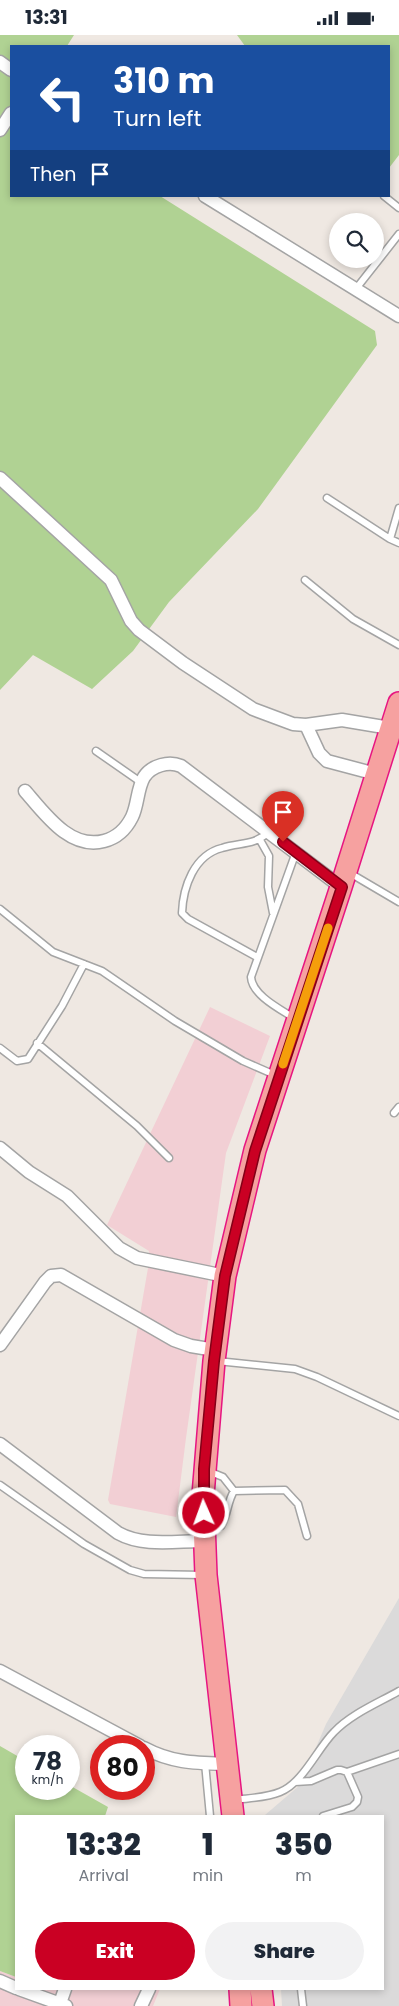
<!DOCTYPE html>
<html lang="en">
<head>
<meta charset="utf-8">
<style>
	body { margin:0; font-family:Poppins,sans-serif; background:#f2f2f3; color:#1f2937; height:100vh; display:flex; flex-direction:column; font-size:19px; white-space:nowrap }
	* { box-sizing:border-box; margin:0 }
	p { font-size:16px; color:#747a83 }
	.icon { flex:none; width:28px; height:28px; fill:none; stroke:currentColor; stroke-width:2; stroke-linecap:round; stroke-linejoin:round }
	.map { position:relative; flex:1; overflow:hidden }
	.panel { position:absolute; left:15px; top:1780px; width:369px; height:175px; display:flex; flex-direction:column; background:#fff; border-radius:0px; box-shadow:0 2px 8px #0003 }
	.panel>* { flex:none }
	.guide { position:absolute; left:10px; top:10px; width:380px; height:152px; border-radius:0px; box-shadow:0 2px 8px #0003; background:#1a4fa0; color:#fff; overflow:hidden }
	.buttons { position:absolute; left:329px; top:178px; display:grid; gap:10px }
	.buttons a { display:grid; place-items:center; width:55px; height:55px; border-radius:50%; background:#fff; box-shadow:0 2px 8px #0003; font-size:25px }
	.speed { position:absolute; left:15px; top:1700px; display:flex; gap:10px; font-size:25px; font-weight:700; text-align:center }
	.speed>* { display:grid; place-content:center; width:65px; height:65px; border-radius:50%; background:#fff; box-shadow:0 2px 8px #0003; line-height:1 }
	.speed small { font-size:12px; font-weight:400 }
	.speed .limit { border:8px solid #d22; background:#fff; color:#111 }
	.pin { position:absolute; display:grid; place-items:center; width:42px; height:42px; color:#fff; margin:-51px -21px; border-radius:50% 50% 50% 0; rotate:-45deg; box-shadow:0 0 5px #0007 }
	.pin .icon { rotate:45deg }
	.me { position:absolute; width:55px; margin:-28px; rotate:358deg; stroke-linejoin:round; filter:drop-shadow(0 0 4px #0008) }
	.turn { display:flex; align-items:center; gap:18px; height:105px; padding:0 20px; font-size:22px }
	.turn .icon { width:65px; height:65px; stroke-width:2.5 }
	.turn b { display:block; font-size:35px; line-height:42px }
	.then { display:flex; align-items:center; height:48px; padding:0 20px; background:#0003; gap:10px; font-size:19px }
	.eta { display:flex; justify-content:space-evenly; align-items:center; height:85px; text-align:center }
	.eta b { font-size:30px; font-weight:800; line-height:35px }
	.cta { display:flex; gap:10px; margin-top:auto; padding:10px 20px }
	.cta a { flex:1; height:58px; border-radius:30px; background:#ca0023; color:#fff; font-size:20px; font-weight:800; line-height:58px; text-align:center }
	.cta a+a { background:#f2f2f3; color:#1f2937 }
	.status { display:flex; justify-content:space-between; align-items:center; height:35px; padding:0 25px; background:#fff; direction:ltr }
	.status svg { height:14px; fill:currentColor }
	.map>svg:first-child { display:block }
	.residential { fill:#dbdada }
	.commercial { fill:#f2cfd4 }
	.forest { fill:#b0d293 }
	.lines { fill:none; stroke-linecap:round; stroke-linejoin:round }
	.service-casing { stroke:#a4a4a4; stroke-width:9 }
	.minor-casing { stroke:#a4a4a4; stroke-width:15 }
	.trunk-casing { stroke:#e71581; stroke-width:24 }
	.service { stroke:#fff; stroke-width:6 }
	.minor { stroke:#fff; stroke-width:12 }
	.trunk { stroke:#f6a1a0; stroke-width:21 }
	.route-casing { stroke:#830017; stroke-width:12 }
	.route { stroke:#ca0023; stroke-width:9 }
	.slow { stroke:#f59e0b; stroke-width:9 }
</style>
</head>
<body>
<div class="status"><b>13:31</b><svg viewBox="0 0 49 12"><path d="M0 12V9h3v3zM5 12V6h3v6zM10 12V3h3v9zM15 12V0h3v12zM26 1h20v11H26zM47 4h2v5h-2z"/></svg></div>
<div class="map">
<svg width="399" height="1971" viewBox="0 0 399 1971">
	<rect width="100%" height="100%" fill="#efe8e2"/>
	<path class="residential" d="M 399,1563 L 399,1971 L 282,1971 L 281,1954 L 382,1954 L 382,1781 L 265,1780 L 300,1750 L 326,1689 Z"/>
	<path class="commercial" d="M 210,972 L 270,1001 L 226,1118 L 186,1403 L 176,1482 L 110,1469 L 108,1465 L 148,1233 L 149,1216 L 107,1190 Z
		M 0,1936 L 16,1942 L 16,1954 L 160,1954 L 153,1971 L 0,1971 Z"/>
	<path class="forest" d="M 0,0 L 74,0 L 67,11 L 11,11 L 11,161 L 160,161 L 375,296 L 377,310 L 258,474 L 169,567 L 133,616 L 92,654 L 33,620 L 0,655 Z
		M 237,0 L 399,0 L 399,120 L 389,133 L 389,11 L 245,11 Z
		M 0,1711 L 26,1726 L 26,1754 L 69,1754 L 69,1750 L 108,1772 L 105,1781 L 16,1781 L 16,1942 L 0,1936 Z"/>
	<g class="lines">
		<g class="service-casing">
			<path id="service" d="M 384,161 L 399,173
				M 355,255 L 399,199
				M 327,463 L 390,504
				M 399,473 L 390,504 L 399,508
				M 305,545 L 353,584 L 399,610
				M 96,716 L 142,748
				M 260,805 L 269,821 L 268,852 L 273,878
				M 348,837 L 399,867
				M 0,874 L 53,917 L 102,936 L 175,986 L 243,1026 L 275,1040
				M 257,922 L 188,884 L 182,878 C 183,852 194,820 222,813 C 241,807 253,811 269,797
				M 294,983 C 280,974 252,960 251,942 L 296,817
				M 37,1008 L 137,1091 L 169,1123
				M 0,1013 L 17,1026 L 28,1024 L 62,971 L 84,929
				M 394,1078 L 399,1072
				M 217,1326 L 295,1334 L 317,1342 L 399,1381
				M 208,1436 L 223,1442 L 234,1456
				M 0,1450 L 84,1509 L 130,1535 L 144,1539 L 203,1540
				M 208,1494 L 221,1491 C 228,1480 227,1467 234,1456 L 285,1455 L 298,1469 L 307,1501
				M 205,1728 L 210,1781
				M 347,1737 L 399,1719
				M 295,1747 L 311,1746 L 337,1735 L 341,1735 L 347,1737 L 358,1762 L 357,1767 L 352,1772 L 323,1781
				M 234,1765 C 249,1763 266,1763 280,1757 C 303,1748 317,1714 334,1697 C 351,1679 378,1668 399,1656
				M 301,1954 L 303,1971"/>
		</g>
		<g class="minor-casing">
			<path id="minor" d="M 0,27 L 11,35
				M 0,95 L 11,78
				M 205,161 L 399,281
				M 0,443 L 111,545 L 131,586 L 139,595 L 183,628 L 253,674 L 293,689 L 306,690 L 342,685 L 390,693
				M 306,690 L 319,718 L 327,726 L 376,739
				M 25,756 C 45,779 70,815 104,806 C 116,803 126,794 132,782 C 138,770 137,754 144,742 C 152,730 169,726 181,731 L 341,852
				M 0,1113 L 29,1137 L 67,1161 L 119,1213 L 137,1223 L 225,1241
				M 0,1310 L 45,1247 L 51,1241 L 61,1240 L 174,1305 L 191,1311 L 215,1315
				M 0,1409 L 118,1498 C 143,1512 175,1506 203,1506
				M 0,1636 L 140,1711
				M 144,1713 C 172,1728 195,1728 227,1729
				M 0,1946 L 16,1953
				M 19,1954 L 66,1971
				M 59,1971 L 65,1954
				M 141,1971 L 149,1954"/>
		</g>
		<g class="trunk-casing">
			<path id="trunk" d="M 233,1781 L 206,1540 L 203,1460 L 214,1326 L 225,1241 L 255,1115 L 341,852 L 399,668
				M 240,1954 L 241,1971
				M 261,1954 L 263,1971"/>
		</g>
		<use href="#service" class="service"/>
		<use href="#minor" class="minor"/>
		<use href="#trunk" class="trunk"/>
	</g>
	<g class="lines">
		<g class="route-casing">
			<path id="route" d="M 204,1478 L 204,1434 L 214,1326 L 225,1241 L 255,1116 L 342,852 L 283,807"/>
		</g>
		<use href="#route" class="route"/>
		<path class="slow" d="M 283,1029 L 328,893"/>
	</g>
</svg>
<div class="buttons">
<a><svg class="icon" aria-label="search" viewBox="0 0 24 24"><circle cx="10" cy="10" r="6"/><path d="M15 15l6 6"/></svg></a>
</div>
<div class="speed"><div>78<small>km/h</small></div><div class="limit">80</div></div>
<div class="pin" style="left:283px;top:807px;background:#d93025"><svg class="icon" aria-label="arrive" viewBox="0 0 24 24"><path d="M6 21V4h12l-3 4 3 4H6"/></svg></div>
<svg class="me" style="left:204px;top:1478px" viewBox="-20 -20 40 40"><circle r="17" fill="#ca0023" stroke="#fff" stroke-width="3"/><path d="M0-11L8 9 0 5-8 9z" fill="#fff"/></svg>
<div class="guide">
<div class="turn"><svg class="icon" aria-label="left" viewBox="0 0 24 24"><path d="M17 20v-9H6M10 6l-5 5 5 5"/></svg><div><b>310 m</b>Turn left</div></div>
<div class="then">Then<svg class="icon" aria-label="arrive" viewBox="0 0 24 24"><path d="M6 21V4h12l-3 4 3 4H6"/></svg></div>
</div>
<section class="panel">
<div class="eta">
<div><b>13:32</b><p>Arrival</p></div>
<div><b>1</b><p>min</p></div>
<div><b>350</b><p>m</p></div>
</div>
<div class="cta"><a>Exit</a><a>Share</a></div>
</section>
</div>
</body>
</html>
